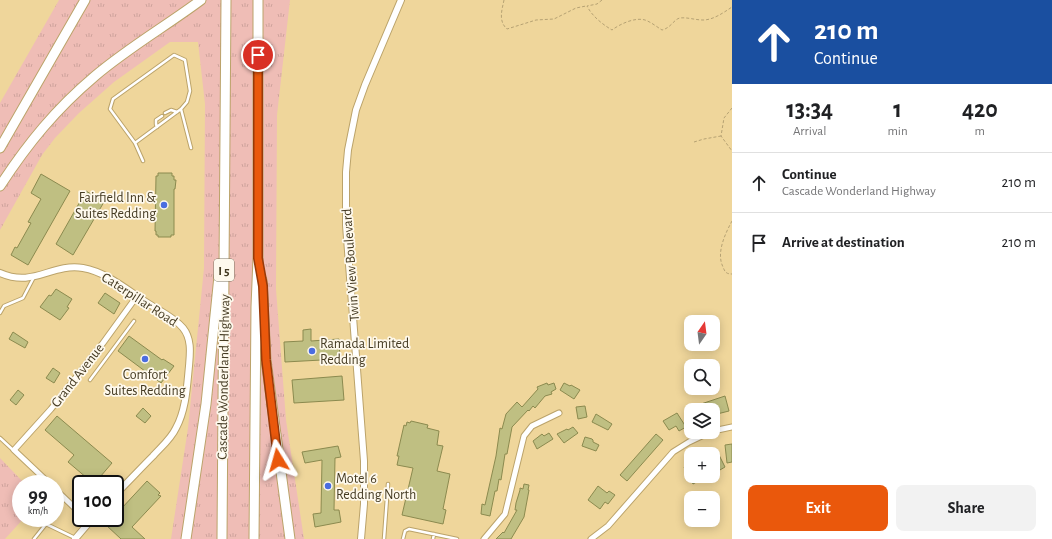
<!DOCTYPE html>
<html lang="en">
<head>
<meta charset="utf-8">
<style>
	body { margin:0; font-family:"Alegreya Sans",sans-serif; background:#f2f2f2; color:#202124; height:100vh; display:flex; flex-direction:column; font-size:15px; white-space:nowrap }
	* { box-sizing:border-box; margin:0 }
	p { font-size:13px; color:#757577 }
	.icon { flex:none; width:22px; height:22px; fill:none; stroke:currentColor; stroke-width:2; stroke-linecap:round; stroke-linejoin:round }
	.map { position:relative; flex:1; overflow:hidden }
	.side { display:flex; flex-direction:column; background:#fff; width:320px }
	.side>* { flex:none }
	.guide { background:#1a4fa0; color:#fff; overflow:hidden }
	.needle { width:26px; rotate:14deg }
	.fabs { position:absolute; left:684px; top:315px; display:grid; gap:8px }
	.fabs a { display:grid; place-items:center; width:36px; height:36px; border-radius:8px; background:#fff; box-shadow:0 2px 10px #0003; font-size:20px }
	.speed { position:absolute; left:12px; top:475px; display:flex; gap:8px; font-size:20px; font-weight:700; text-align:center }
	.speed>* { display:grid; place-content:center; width:52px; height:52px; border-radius:50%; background:#fff; box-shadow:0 2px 10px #0003; line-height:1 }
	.speed small { font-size:10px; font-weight:400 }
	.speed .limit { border:2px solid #111; border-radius:6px; background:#fff; color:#111 }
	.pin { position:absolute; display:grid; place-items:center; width:34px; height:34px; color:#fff; margin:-17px; border:2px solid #fff; border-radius:50%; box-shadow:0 1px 4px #0007 }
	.me { position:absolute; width:44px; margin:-22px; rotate:352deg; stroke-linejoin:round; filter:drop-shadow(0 0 3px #0008) }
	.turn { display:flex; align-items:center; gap:14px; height:84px; padding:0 16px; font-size:18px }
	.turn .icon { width:52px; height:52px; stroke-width:2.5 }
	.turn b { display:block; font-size:28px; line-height:34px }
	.eta { display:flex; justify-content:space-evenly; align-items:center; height:68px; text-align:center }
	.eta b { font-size:24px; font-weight:600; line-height:28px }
	.cta { display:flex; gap:8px; margin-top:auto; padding:8px 16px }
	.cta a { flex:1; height:46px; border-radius:8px; background:#ea580c; color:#fff; font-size:16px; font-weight:600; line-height:46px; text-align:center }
	.cta a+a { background:#f2f2f2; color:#202124 }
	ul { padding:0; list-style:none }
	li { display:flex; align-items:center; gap:12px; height:60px; padding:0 16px; border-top:1px solid #e0e0e0 }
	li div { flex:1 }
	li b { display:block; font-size:15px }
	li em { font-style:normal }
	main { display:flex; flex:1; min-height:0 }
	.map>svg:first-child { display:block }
	.grass { fill:url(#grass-tufts) }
	.building { fill:#bfbf82; stroke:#8b8a4f }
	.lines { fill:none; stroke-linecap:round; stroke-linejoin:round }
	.service-casing { stroke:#bba36a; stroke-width:4.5 }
	.minor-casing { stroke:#bba36a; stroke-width:7 }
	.tertiary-casing { stroke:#bba36a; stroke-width:8 }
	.motorway-casing { stroke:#bba36a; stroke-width:11 }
	.path { stroke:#b6a273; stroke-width:1; stroke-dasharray:3 2; stroke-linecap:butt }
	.service { stroke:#fff; stroke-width:2.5 }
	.minor { stroke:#fff; stroke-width:5 }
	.tertiary { stroke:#fff; stroke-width:6 }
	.motorway { stroke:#fff; stroke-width:9 }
	.route-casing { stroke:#983908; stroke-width:10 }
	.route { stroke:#ea580c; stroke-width:7 }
	.poi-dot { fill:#4a6de0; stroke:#fef9ed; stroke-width:1.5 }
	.labels { text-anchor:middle; stroke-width:3.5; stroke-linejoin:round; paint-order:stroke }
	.shield { fill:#fef9ed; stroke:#7c7460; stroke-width:1 }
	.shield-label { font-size:13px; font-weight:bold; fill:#453b23 }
	.poi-label { font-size:14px; fill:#453b23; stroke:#fef9ed; text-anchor:start }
	.street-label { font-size:14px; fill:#453b23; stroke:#fef9ed }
</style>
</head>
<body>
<main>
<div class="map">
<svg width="732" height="539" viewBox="0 0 732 539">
	<defs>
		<pattern id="grass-tufts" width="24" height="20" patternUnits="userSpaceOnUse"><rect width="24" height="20" fill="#efbdb6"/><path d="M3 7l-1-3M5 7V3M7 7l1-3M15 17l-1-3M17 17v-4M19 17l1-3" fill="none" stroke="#cea39c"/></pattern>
	</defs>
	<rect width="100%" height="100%" fill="#efd69b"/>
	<path class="grass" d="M 59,0 L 290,0 L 277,115 L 276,289 L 286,420 L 304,539 L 171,539 L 188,428 L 204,268 L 205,104 L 198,42 L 170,42 L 114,82 L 79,113 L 55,138 L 42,155 L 0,230 L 0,103 Z
		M 0,458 L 25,484 L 21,484 L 21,518 L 24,518 L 5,539 L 0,539 Z"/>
	<path class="building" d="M 158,173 L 172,173 L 172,176 L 174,176 L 174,180 L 176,180 L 175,189 L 174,189 L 174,235 L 171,235 L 171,237 L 158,237 L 158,235 L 156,235 L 156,231 L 155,231 L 156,176 L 158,176 Z
		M 41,174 L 70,191 L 28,265 L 11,255 L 15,247 L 17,248 L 31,223 L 28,222 L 41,199 L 31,193 Z
		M 86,191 L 104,202 L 73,255 L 56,244 Z
		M 56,289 L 72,299 L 67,307 L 69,308 L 60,320 L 40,307 L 49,295 L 51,296 Z
		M 105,293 L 120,303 L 114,314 L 98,303 Z
		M 311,329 L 311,341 L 339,339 L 340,359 L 285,362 L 284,342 L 303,341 L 303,330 Z
		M 13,332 L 28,342 L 25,348 L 9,339 Z
		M 129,336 L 162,360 L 163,359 L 174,366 L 161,383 L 118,351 Z
		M 53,368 L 60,373 L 54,383 L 46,378 Z
		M 342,376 L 344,400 L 294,403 L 292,380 Z
		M 547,383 L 548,385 L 554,383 L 556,389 L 551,392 L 552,394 L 545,396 L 535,408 L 533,406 L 529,411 L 528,410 L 512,427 L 507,454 L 505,454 L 501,480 L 499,479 L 497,491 L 495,491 L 490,516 L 481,514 L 482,504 L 485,505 L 496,456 L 500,428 L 502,429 L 506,414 L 517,402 L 522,407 L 538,389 L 537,387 Z
		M 564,383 L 570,386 L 571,385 L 580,390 L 574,399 L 560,390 Z
		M 18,390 L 24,395 L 16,405 L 10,400 Z
		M 725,396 L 729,411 L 713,415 L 713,410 L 686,410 L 686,409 Z
		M 585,406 L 587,417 L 578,419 L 576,407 Z
		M 143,408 L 151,416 L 145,423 L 136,416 Z
		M 677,413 L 686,427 L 679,431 L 676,426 L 669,430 L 663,421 Z
		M 596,414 L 612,424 L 608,430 L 592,422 Z
		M 57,416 L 112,463 L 94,484 L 68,462 L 74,455 L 45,430 Z
		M 411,421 L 428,425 L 427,428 L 439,431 L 437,445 L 443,446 L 437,471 L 450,474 L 443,509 L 446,510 L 443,524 L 402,515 L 413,468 L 397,465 L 399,456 L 397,456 L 404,425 L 406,426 L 407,422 L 410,423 Z
		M 573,427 L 578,433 L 564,443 L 557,434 L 567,429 L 568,430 Z
		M 549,433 L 553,439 L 537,449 L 533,441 L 542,434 L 544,436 Z
		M 656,434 L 663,440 L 627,481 L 620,475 Z
		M 585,437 L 592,439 L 593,440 L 593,442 L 599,445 L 596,451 L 582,446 Z
		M 732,444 L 732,462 L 727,463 L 725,445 Z
		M 338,446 L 341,457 L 335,458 L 334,510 L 339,510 L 341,522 L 315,527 L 313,514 L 321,513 L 322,460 L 305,463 L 302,452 Z
		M 718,453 L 725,467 L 713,474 L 713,455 Z
		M 691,463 L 691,476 L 707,476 L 693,484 L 684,467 Z
		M 147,481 L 160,493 L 158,495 L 161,496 L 132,527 L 145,539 L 121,539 L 106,525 L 111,519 L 115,518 L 122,510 L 121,509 Z
		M 524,484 L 529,485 L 528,490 L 529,490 L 524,517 L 511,539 L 496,539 L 503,532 L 504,533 L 517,510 L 515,510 L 516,503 L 520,490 L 520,488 L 523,489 Z
		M 598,486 L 607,493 L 609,491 L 615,495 L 608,504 L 605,502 L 600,509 L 588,500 Z"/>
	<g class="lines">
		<g class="service-casing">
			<path id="service" d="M 165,113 L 171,110 L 177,112
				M 157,127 L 156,124 L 156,120 L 162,116
				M 135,143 L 181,109
				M 143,161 L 135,143 L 110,109 L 113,99 L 174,55 L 185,60 L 190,91 L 187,102 L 181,109 L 191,148
				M 0,313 L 4,306 L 23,298 L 34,277
				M 90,380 L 134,321
				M 0,438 L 13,450
				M 34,539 L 46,524 L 75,538
				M 384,539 L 388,484
				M 403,539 L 405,531 L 409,529 L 457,539
				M 433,539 L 434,534"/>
		</g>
		<g class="minor-casing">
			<path id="minor" d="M 713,431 L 732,427
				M 50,484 L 14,450 L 51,409 L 103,343 L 137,296
				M 55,489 L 81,514
				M 484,539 L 505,514 L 524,436 L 532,426 L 559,413
				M 591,539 L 608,526 L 673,452 L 689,442 L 710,432"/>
		</g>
		<g class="tertiary-casing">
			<path id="tertiary" d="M 0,273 C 34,288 51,263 83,268 C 106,272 126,289 146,302 C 158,310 174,317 183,328 C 192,339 190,354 189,366 C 187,386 186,410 176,428 C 171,439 161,447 153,456 C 140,469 128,482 115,495
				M 75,539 L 93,518
				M 361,539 L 364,504 L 364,461 L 346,225 L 346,172 L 348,150 L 356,110 L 365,85 L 401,0"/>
		</g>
		<g class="motorway-casing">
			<path id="motorway" d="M 0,148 L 85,0
				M 0,186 C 28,143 56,109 95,76 C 128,48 166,26 201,0
				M 262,280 L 266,360 L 290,539
				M 186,539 L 206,404 L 219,276
				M 222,539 L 226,0
				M 254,539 L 256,307 L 258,258 L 258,0"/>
		</g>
		<path class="path" d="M 504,0 C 502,10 498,21 507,29 L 536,20 L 554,19 L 576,8 L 586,6
			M 602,0 L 597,4 L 587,6 C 592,16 602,24 612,30 C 620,24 635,17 645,20 C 651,22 657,27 662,30 C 671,28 674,19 680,18 C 687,17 695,20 703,20 C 713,20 723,13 732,7
			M 732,108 L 724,118 L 721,136 L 732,151
			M 694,142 L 704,139 L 721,136
			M 732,221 C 725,234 716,253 723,267 C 725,272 726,274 732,274"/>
		<use href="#service" class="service"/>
		<use href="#minor" class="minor"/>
		<use href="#tertiary" class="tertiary"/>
		<use href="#motorway" class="motorway"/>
	</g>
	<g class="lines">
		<g class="route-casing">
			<path id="route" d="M 258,55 L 258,258 L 263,286 L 266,360 L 278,460"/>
		</g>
		<use href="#route" class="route"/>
	</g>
	<g class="poi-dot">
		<circle cx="164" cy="205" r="4"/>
		<circle cx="312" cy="351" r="4"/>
		<circle cx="145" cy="359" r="4"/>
		<circle cx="328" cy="486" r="4"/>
	</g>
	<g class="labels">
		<rect class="shield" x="214" y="259" width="20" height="22" rx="3"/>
		<g class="shield-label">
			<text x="224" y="275">I 5</text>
		</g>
		<g class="poi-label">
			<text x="156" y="202" text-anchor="end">Fairfield Inn &amp;<tspan x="156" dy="16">Suites Redding</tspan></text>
			<text x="320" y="348">Ramada Limited<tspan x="320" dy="16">Redding</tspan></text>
			<text x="145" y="379" text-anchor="middle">Comfort<tspan x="145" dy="16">Suites Redding</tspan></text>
			<text x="336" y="483">Motel 6<tspan x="336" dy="16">Redding North</tspan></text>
		</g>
		<g class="street-label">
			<text transform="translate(350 265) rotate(-94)" y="5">Twin View Boulevard</text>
			<text transform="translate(140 299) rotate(33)" y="5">Caterpillar Road</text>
			<text transform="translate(77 375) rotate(-52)" y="5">Grand Avenue</text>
			<text transform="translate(223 377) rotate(-89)" y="5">Cascade Wonderland Highway</text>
		</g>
	</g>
</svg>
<div class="fabs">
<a><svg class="needle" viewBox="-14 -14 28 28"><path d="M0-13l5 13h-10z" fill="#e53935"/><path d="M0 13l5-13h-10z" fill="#757577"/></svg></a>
<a><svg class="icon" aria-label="search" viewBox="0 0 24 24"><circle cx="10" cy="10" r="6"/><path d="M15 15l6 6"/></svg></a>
<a><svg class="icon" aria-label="layers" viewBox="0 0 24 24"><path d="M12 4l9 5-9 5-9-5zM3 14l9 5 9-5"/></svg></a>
<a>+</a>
<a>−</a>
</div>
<div class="speed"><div>99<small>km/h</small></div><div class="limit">100</div></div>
<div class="pin" style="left:258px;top:55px;background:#d93025"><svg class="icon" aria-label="arrive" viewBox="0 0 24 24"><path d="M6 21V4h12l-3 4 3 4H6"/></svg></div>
<svg class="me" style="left:278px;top:460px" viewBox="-20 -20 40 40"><path d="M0-17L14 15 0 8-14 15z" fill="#ea580c" stroke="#fff" stroke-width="4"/></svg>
</div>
<section class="side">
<div class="guide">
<div class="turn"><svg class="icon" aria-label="ahead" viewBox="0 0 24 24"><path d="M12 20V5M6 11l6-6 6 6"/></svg><div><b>210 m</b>Continue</div></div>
</div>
<div class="eta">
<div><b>13:34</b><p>Arrival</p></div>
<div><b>1</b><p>min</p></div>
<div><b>420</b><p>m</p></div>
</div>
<ul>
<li><svg class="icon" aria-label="ahead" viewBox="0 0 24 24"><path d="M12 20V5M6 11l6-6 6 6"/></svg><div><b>Continue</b><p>Cascade Wonderland Highway</p></div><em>210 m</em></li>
<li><svg class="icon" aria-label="arrive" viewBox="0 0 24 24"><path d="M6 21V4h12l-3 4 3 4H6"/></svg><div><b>Arrive at destination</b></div><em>210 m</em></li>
</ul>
<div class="cta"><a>Exit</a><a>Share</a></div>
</section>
</main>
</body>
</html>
